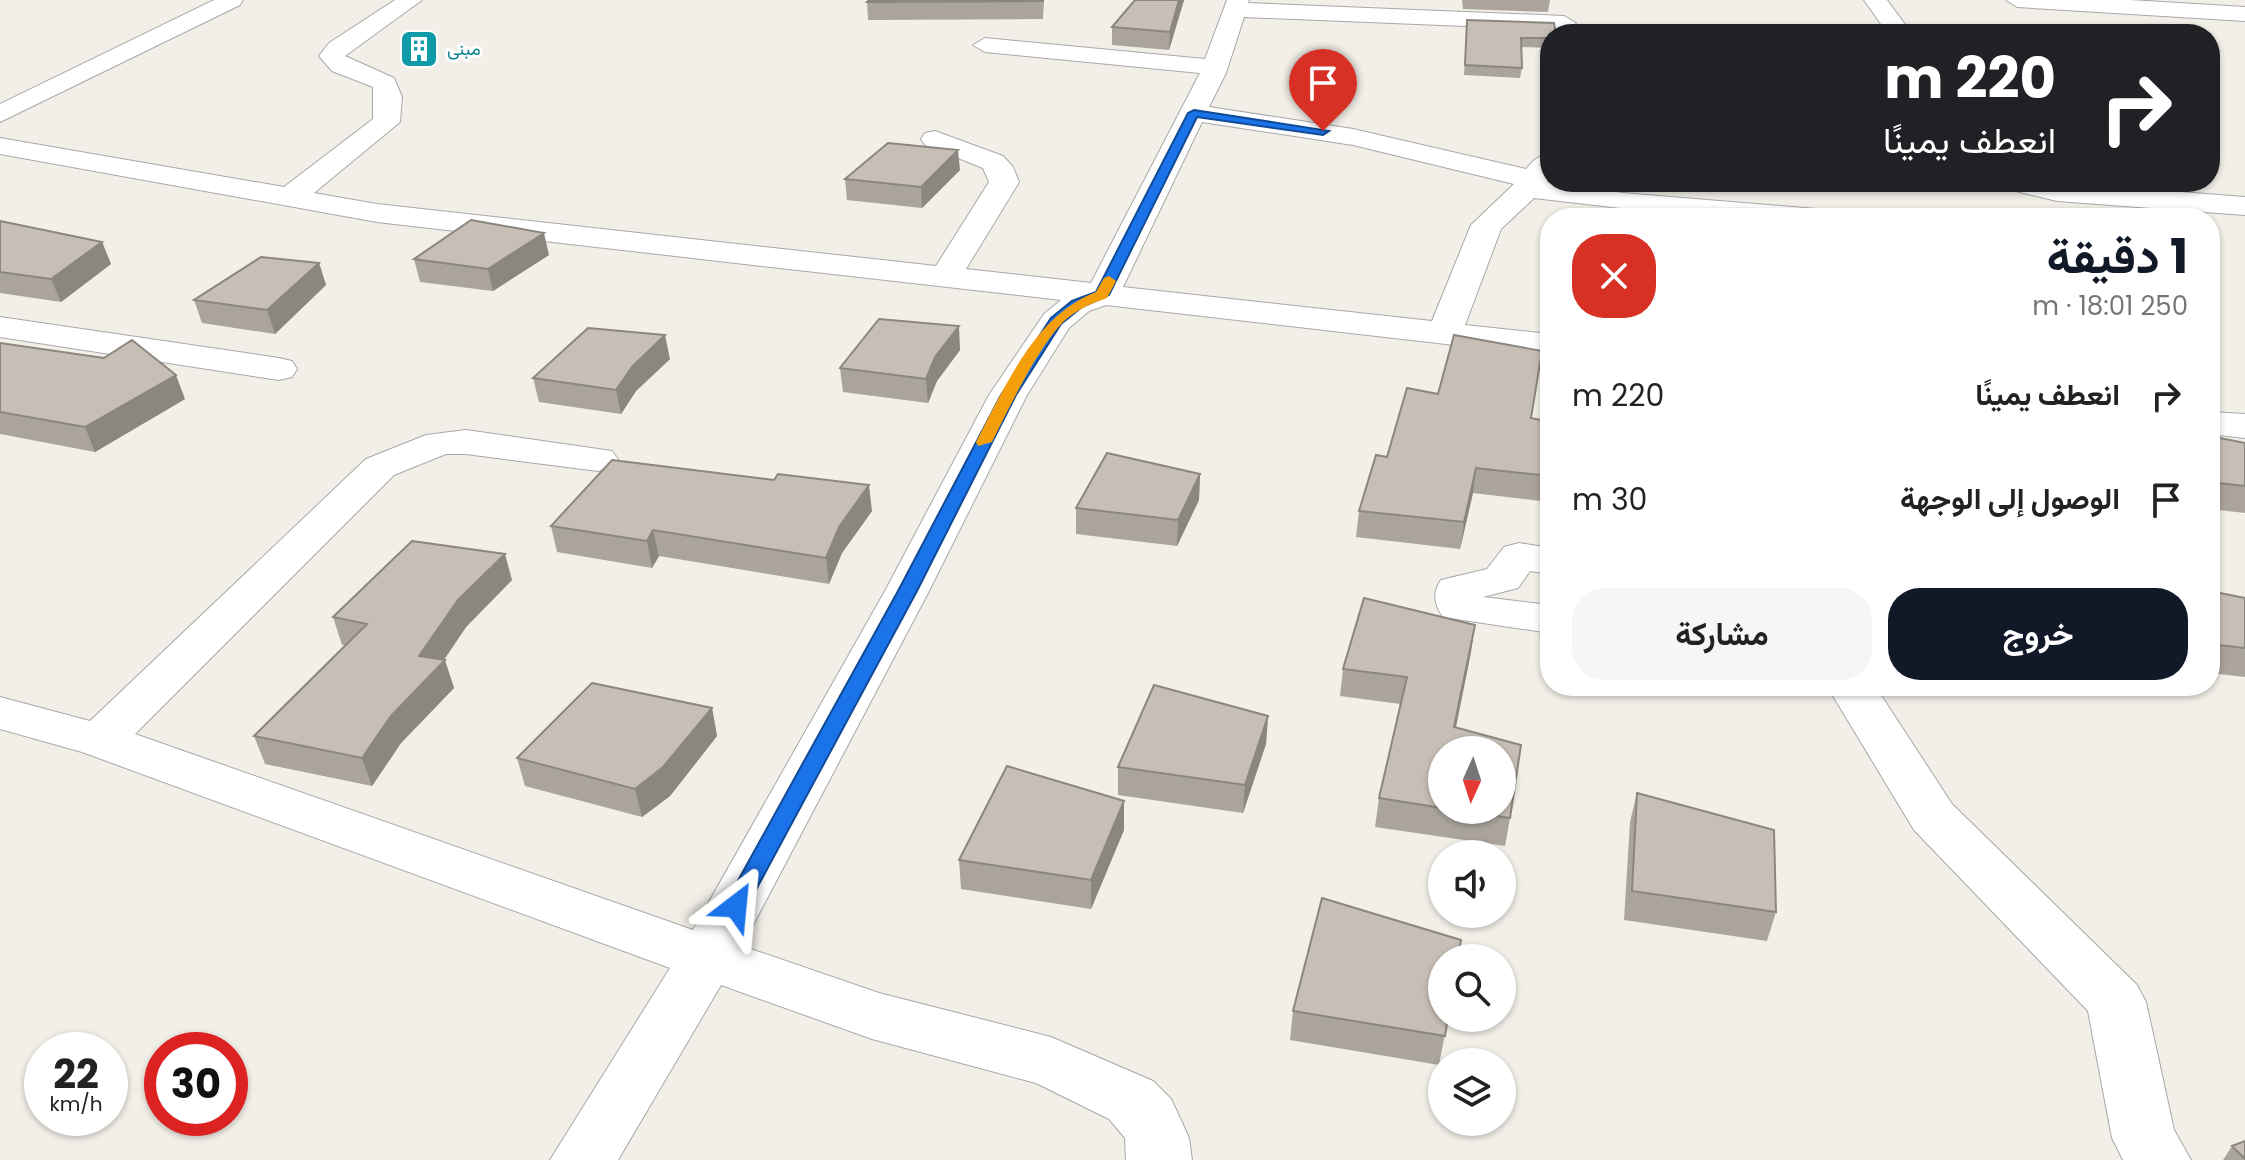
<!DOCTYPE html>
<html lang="ar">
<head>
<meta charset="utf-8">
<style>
	body { margin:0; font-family:Poppins,Vazirmatn,sans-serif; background:#f6f6f6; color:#222; direction:rtl; height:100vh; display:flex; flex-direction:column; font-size:30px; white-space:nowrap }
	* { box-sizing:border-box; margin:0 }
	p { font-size:26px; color:#767676 }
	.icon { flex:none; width:44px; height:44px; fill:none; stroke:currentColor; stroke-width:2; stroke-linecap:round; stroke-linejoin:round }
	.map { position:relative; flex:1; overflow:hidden; direction:ltr }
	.sheet { position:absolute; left:1540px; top:208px; width:680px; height:488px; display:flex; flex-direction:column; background:#fff; border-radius:32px; box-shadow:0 2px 6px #0004; direction:rtl }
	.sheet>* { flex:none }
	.hud { position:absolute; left:1540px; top:24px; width:680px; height:168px; border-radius:32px; box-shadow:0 2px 6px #0004; direction:rtl; background:#202124; color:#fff; overflow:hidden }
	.needle { width:52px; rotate:183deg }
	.tools { position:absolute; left:1428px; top:736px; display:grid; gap:16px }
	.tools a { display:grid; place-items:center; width:88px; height:88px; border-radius:50%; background:#fff; box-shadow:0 2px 6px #0004; font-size:40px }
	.speed { position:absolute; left:24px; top:1032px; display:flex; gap:16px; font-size:40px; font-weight:700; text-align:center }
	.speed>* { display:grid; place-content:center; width:104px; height:104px; border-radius:50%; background:#fff; box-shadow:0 2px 6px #0004; line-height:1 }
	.speed small { font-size:20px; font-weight:400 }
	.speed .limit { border:12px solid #d22; background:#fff; color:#111 }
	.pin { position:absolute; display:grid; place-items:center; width:68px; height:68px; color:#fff; margin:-82px -34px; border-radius:50% 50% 50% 0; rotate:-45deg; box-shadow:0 0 8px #0007 }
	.pin .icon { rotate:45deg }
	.me { position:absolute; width:88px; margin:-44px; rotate:29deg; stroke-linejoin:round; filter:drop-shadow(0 0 6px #0008) }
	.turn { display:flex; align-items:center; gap:28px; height:168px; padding:0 32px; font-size:36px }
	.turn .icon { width:104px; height:104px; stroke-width:2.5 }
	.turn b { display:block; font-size:56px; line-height:68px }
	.round { display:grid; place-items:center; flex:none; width:84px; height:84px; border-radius:32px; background:#f6f6f6 }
	.head { display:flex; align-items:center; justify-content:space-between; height:136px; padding:0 32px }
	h1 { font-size:48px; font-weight:700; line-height:60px; color:#111827 }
	.button { display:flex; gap:16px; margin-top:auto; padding:16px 32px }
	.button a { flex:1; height:92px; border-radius:32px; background:#111827; color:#fff; font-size:32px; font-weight:700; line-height:92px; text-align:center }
	.button a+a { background:#f6f6f6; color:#222 }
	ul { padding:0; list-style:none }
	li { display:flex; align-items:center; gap:24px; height:104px; padding:0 32px }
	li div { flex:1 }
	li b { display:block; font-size:30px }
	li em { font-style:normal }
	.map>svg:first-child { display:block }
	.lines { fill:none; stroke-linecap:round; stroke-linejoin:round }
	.minor-casing { stroke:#a8a8a8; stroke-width:2 }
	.minor { fill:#fff; fill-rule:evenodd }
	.wall { fill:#aba49d; fill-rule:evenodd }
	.shaded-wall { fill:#8b867f }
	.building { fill:#c7bfb6; stroke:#8b867f; stroke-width:2 }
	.route { fill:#1a73e8; stroke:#114b97; stroke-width:2 }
	.slow { fill:#f59e0b }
	.labels { text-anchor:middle; stroke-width:6; stroke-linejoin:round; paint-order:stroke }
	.far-culture-label { font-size:18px; fill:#0d838f; stroke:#fff; text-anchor:start }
</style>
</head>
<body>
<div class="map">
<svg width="2245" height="1160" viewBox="0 0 2245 1160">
	<rect width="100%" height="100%" fill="#f2efe8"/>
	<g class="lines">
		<g class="minor-casing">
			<path id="minor" d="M 214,0 L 243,0 L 240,5 L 0,122 L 0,104 Z
				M 395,0 L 422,0 L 345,56 L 394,78 L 402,97 L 400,122 L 314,193 L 377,204 L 936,266 L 989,182 L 983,168 L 925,145 L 921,139 L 925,133 L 935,131 L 1003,156 L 1013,167 L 1019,182 L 966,269 L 1091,283 L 1200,73 L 985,52 L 973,45 L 985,38 L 1205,59 L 1227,0 L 1249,0 L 1248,3 L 1564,16 L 1576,23 L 1564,30 L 1244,17 L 1226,73 L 1209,107 L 1353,129 L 1526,169 C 1533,161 1538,154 1550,157 L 1547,182 L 1623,193 L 1816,209 L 1827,211 L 1831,218 L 1706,218 L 1534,198 L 1501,229 L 1465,325 L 1550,334 L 1550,356 L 1106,305 L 1089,311 L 1069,328 L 1027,395 L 929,591 L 742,946 L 879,993 L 1051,1037 L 1153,1081 L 1171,1099 L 1180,1118 L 1189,1138 L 1192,1160 L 1126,1160 L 1125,1138 L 1109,1119 L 1036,1083 L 872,1039 L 721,985 L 618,1160 L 550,1160 L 670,968 L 82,752 L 0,729 L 0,697 L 90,721 L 366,459 L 426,435 L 466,430 L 612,451 L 618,459 L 612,467 L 598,471 L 466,454 L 446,454 L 394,475 L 135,734 L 693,930 L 885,591 L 989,395 L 1044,314 L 1061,300 L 377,222 L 0,154 L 0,138 L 284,187 L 373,119 L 373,87 L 332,71 L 319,56 L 329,43 ZM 1202,122 L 1353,145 L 1514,184 L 1471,225 L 1432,321 L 1123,287 Z
				M 1864,0 L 1887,0 L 1912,34 L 1888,34 Z
				M 2006,0 L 2130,0 L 2245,7 L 2245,21 L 2017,7 Z
				M 1998,182 L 2052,182 L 2245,197 L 2245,215 L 2057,201 L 2003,188 Z
				M 0,317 L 279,358 L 292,361 L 297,369 L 292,377 L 279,380 L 0,337 Z
				M 2210,412 L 2245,414 L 2245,438 L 2210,434 Z
				M 1519,543 L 1550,548 L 1550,574 L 1530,571 L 1518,588 L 1483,597 L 1550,605 L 1550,633 L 1443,617 C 1434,604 1432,593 1441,580 L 1487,569 L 1504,547 Z
				M 1827,686 L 1875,686 L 1952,804 L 2137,985 L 2146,1002 L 2174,1130 L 2191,1160 L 2123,1160 L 2112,1138 L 2088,1011 L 1914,830 Z"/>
		</g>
		<use href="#minor" class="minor"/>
	</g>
	<path class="wall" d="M 1044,0 L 1043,19 L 868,20 L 867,2 Z
		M 1135,0 L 1184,0 L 1169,50 L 1112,45 L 1112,27 Z
		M 1462,0 L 1550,0 L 1548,12 L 1463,9 Z
		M 1467,20 L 1550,34 L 1550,48 L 1521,47 L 1522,68 L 1520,78 L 1464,75 Z
		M 960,170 L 922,208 L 847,200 L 845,179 Z
		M 0,221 L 102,242 L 111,264 L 61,302 L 0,293 Z
		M 549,255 L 493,291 L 420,282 L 414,259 Z
		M 319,263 L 326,285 L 275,334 L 202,323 L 194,300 Z
		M 0,343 L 185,399 L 95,452 L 0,434 Z
		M 960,350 L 937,381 L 928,403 L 843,392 L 840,368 Z
		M 670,359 L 636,391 L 621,414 L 539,402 L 533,378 Z
		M 1531,418 L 1550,422 L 1550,502 L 1473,493 L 1460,549 L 1356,537 L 1359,511 Z
		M 2210,436 L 2245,443 L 2245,513 L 2210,509 Z
		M 1200,474 L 1199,500 L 1177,546 L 1076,534 L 1076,508 Z
		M 872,511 L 842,553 L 829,584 L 659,556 L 652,568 L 557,552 L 551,526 Z
		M 512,580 L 466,627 L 444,660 L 454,688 L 401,743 L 372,786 L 265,764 L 254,736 L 345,645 L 342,645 L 333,617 Z
		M 2210,591 L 2245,598 L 2245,677 L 2210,673 Z
		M 1471,652 L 1456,728 L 1510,818 L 1505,846 L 1375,827 L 1379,798 L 1400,704 L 1340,696 L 1343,669 ZM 1442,750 L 1502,810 L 1442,810 Z
		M 712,708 L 717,736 L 670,796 L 642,817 L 525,786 L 517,758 Z
		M 1268,716 L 1266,744 L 1243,813 L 1118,795 L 1118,767 Z
		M 1637,793 L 1776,912 L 1767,941 L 1624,920 L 1630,822 Z
		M 1124,830 L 1091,909 L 961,889 L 959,860 Z
		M 1293,1011 L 1448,1018 L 1439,1065 L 1290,1040 Z
		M 2245,1141 L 2245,1160 L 2223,1160 L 2232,1146 Z"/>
	<path class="shaded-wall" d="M 1179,0 L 1184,0 L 1169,50 L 1170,32 Z
		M 958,150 L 960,170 L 922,208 L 921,187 Z
		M 544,233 L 549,255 L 493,291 L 488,269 Z
		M 102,242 L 111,264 L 61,302 L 51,279 Z
		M 319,263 L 326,285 L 275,334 L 267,310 Z
		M 959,326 L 960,350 L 937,381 L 928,403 L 926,379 L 935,357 Z
		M 665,335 L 670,359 L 636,391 L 621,414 L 616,390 L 632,367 Z
		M 176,375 L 185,399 L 95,452 L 85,427 Z
		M 1476,468 L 1473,493 L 1460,549 L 1464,522 Z
		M 1200,474 L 1199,500 L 1177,546 L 1178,520 Z
		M 869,485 L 872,511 L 842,553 L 829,584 L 826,558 L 839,527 Z
		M 653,530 L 659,556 L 652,568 L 647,541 Z
		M 505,554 L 512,580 L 466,627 L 439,667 L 445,660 L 454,688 L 401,743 L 372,786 L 362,758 L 419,656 L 458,600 Z
		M 1475,625 L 1471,652 L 1451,750 L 1454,727 Z
		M 712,708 L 717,736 L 670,796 L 642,817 L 635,789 Z
		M 1268,716 L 1266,744 L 1243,813 L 1245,785 Z
		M 1124,801 L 1124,830 L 1091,909 L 1091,880 Z"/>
	<path class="building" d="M 869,0 L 1043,0 L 1043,1 L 867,2 Z
		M 1135,0 L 1179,0 L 1170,32 L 1112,27 Z
		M 1467,20 L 1554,23 L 1556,34 L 1550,34 L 1550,38 L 1521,38 L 1522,68 L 1465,65 Z
		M 888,143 L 958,150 L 921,187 L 845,179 Z
		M 471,220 L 544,233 L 488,269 L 414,259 Z
		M 0,221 L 102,242 L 51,279 L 0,272 Z
		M 261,257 L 319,263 L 267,310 L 194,300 Z
		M 879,319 L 959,326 L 935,357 L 926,379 L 840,368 Z
		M 588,328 L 665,335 L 632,367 L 616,390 L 533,378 Z
		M 1454,335 L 1542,351 L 1531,418 L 1550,422 L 1550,476 L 1476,468 L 1464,522 L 1359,511 L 1376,455 L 1387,457 L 1407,388 L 1438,394 Z
		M 132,340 L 176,375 L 85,427 L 0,412 L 0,343 L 104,358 Z
		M 2210,436 L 2245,443 L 2245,486 L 2210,482 Z
		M 1107,453 L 1200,474 L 1178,520 L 1076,508 Z
		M 612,460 L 774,480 L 778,474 L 869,485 L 839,527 L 826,558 L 653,530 L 647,541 L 551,526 Z
		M 412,541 L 505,554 L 458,600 L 419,656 L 445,660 L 391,716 L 362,758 L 254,736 L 367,624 L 333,617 Z
		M 2210,591 L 2245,598 L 2245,648 L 2210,644 Z
		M 1364,598 L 1475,625 L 1454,727 L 1521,745 L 1510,818 L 1457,810 L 1502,810 L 1502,750 L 1442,750 L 1442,808 L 1379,798 L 1407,677 L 1343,669 Z
		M 592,683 L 712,708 L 663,767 L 635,789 L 517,758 Z
		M 1154,685 L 1268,716 L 1245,785 L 1118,767 Z
		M 1007,766 L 1124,801 L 1091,880 L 959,860 Z
		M 1637,793 L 1774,830 L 1776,912 L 1632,891 Z
		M 1322,898 L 1461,940 L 1458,958 L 1442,958 L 1442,1018 L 1448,1018 L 1445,1036 L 1293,1011 Z
		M 2245,1141 L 2245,1159 L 2232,1146 Z"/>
	<path class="route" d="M 1194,110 L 1329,131 L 1323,135 L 1197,117 L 1109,295 L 1082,307 L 1061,324 L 1016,395 L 917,591 L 744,912 L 728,912 L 724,906 L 898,591 L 1001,395 L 1051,318 L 1072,301 L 1096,292 L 1188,113 Z"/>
	<path class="slow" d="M 1109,276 L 1116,281 L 1107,298 C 1090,304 1076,310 1063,322 C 1037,349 1009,408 992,442 L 978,446 L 976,442 C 1005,387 1035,315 1096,292 L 1104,278 Z"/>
	<defs>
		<g id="building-square" transform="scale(2)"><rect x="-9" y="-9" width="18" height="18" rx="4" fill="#0f9aa8" stroke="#fff"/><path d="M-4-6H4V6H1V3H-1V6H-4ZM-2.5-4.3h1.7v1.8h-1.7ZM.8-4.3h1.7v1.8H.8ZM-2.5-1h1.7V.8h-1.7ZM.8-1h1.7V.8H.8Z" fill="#fff"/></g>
	</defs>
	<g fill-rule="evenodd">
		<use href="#building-square" x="419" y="49"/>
	</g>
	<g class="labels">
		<g class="far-culture-label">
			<text x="447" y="55">مبنى</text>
		</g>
	</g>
</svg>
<div class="tools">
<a><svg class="needle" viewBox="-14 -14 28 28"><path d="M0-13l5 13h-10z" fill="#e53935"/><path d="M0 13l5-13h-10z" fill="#767676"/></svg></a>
<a><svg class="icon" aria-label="sound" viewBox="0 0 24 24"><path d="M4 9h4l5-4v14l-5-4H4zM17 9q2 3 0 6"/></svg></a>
<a><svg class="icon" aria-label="search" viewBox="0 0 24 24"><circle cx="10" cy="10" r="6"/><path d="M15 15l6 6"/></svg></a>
<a><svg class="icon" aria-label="layers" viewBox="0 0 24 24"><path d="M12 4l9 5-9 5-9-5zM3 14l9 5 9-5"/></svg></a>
</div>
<div class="speed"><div>22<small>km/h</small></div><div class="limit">30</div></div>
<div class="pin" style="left:1323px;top:131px;background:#d93025"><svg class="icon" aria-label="arrive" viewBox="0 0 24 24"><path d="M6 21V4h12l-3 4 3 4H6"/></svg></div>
<svg class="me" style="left:736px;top:906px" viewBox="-20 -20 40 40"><path d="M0-17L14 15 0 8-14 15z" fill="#1a73e8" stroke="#fff" stroke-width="4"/></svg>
<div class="hud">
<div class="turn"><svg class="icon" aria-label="right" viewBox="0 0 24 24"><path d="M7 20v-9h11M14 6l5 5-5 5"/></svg><div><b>220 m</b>انعطف يمينًا</div></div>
</div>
<section class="sheet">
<div class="head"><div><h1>1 دقيقة</h1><p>250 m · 18:01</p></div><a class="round" style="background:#d93025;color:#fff"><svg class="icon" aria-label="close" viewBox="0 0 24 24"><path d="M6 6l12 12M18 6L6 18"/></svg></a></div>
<ul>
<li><svg class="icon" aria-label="right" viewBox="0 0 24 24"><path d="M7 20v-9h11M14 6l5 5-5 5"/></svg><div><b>انعطف يمينًا</b></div><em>220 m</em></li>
<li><svg class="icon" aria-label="arrive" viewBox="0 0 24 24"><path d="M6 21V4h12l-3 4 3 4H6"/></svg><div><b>الوصول إلى الوجهة</b></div><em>30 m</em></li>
</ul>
<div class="button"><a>خروج</a><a>مشاركة</a></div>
</section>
</div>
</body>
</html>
